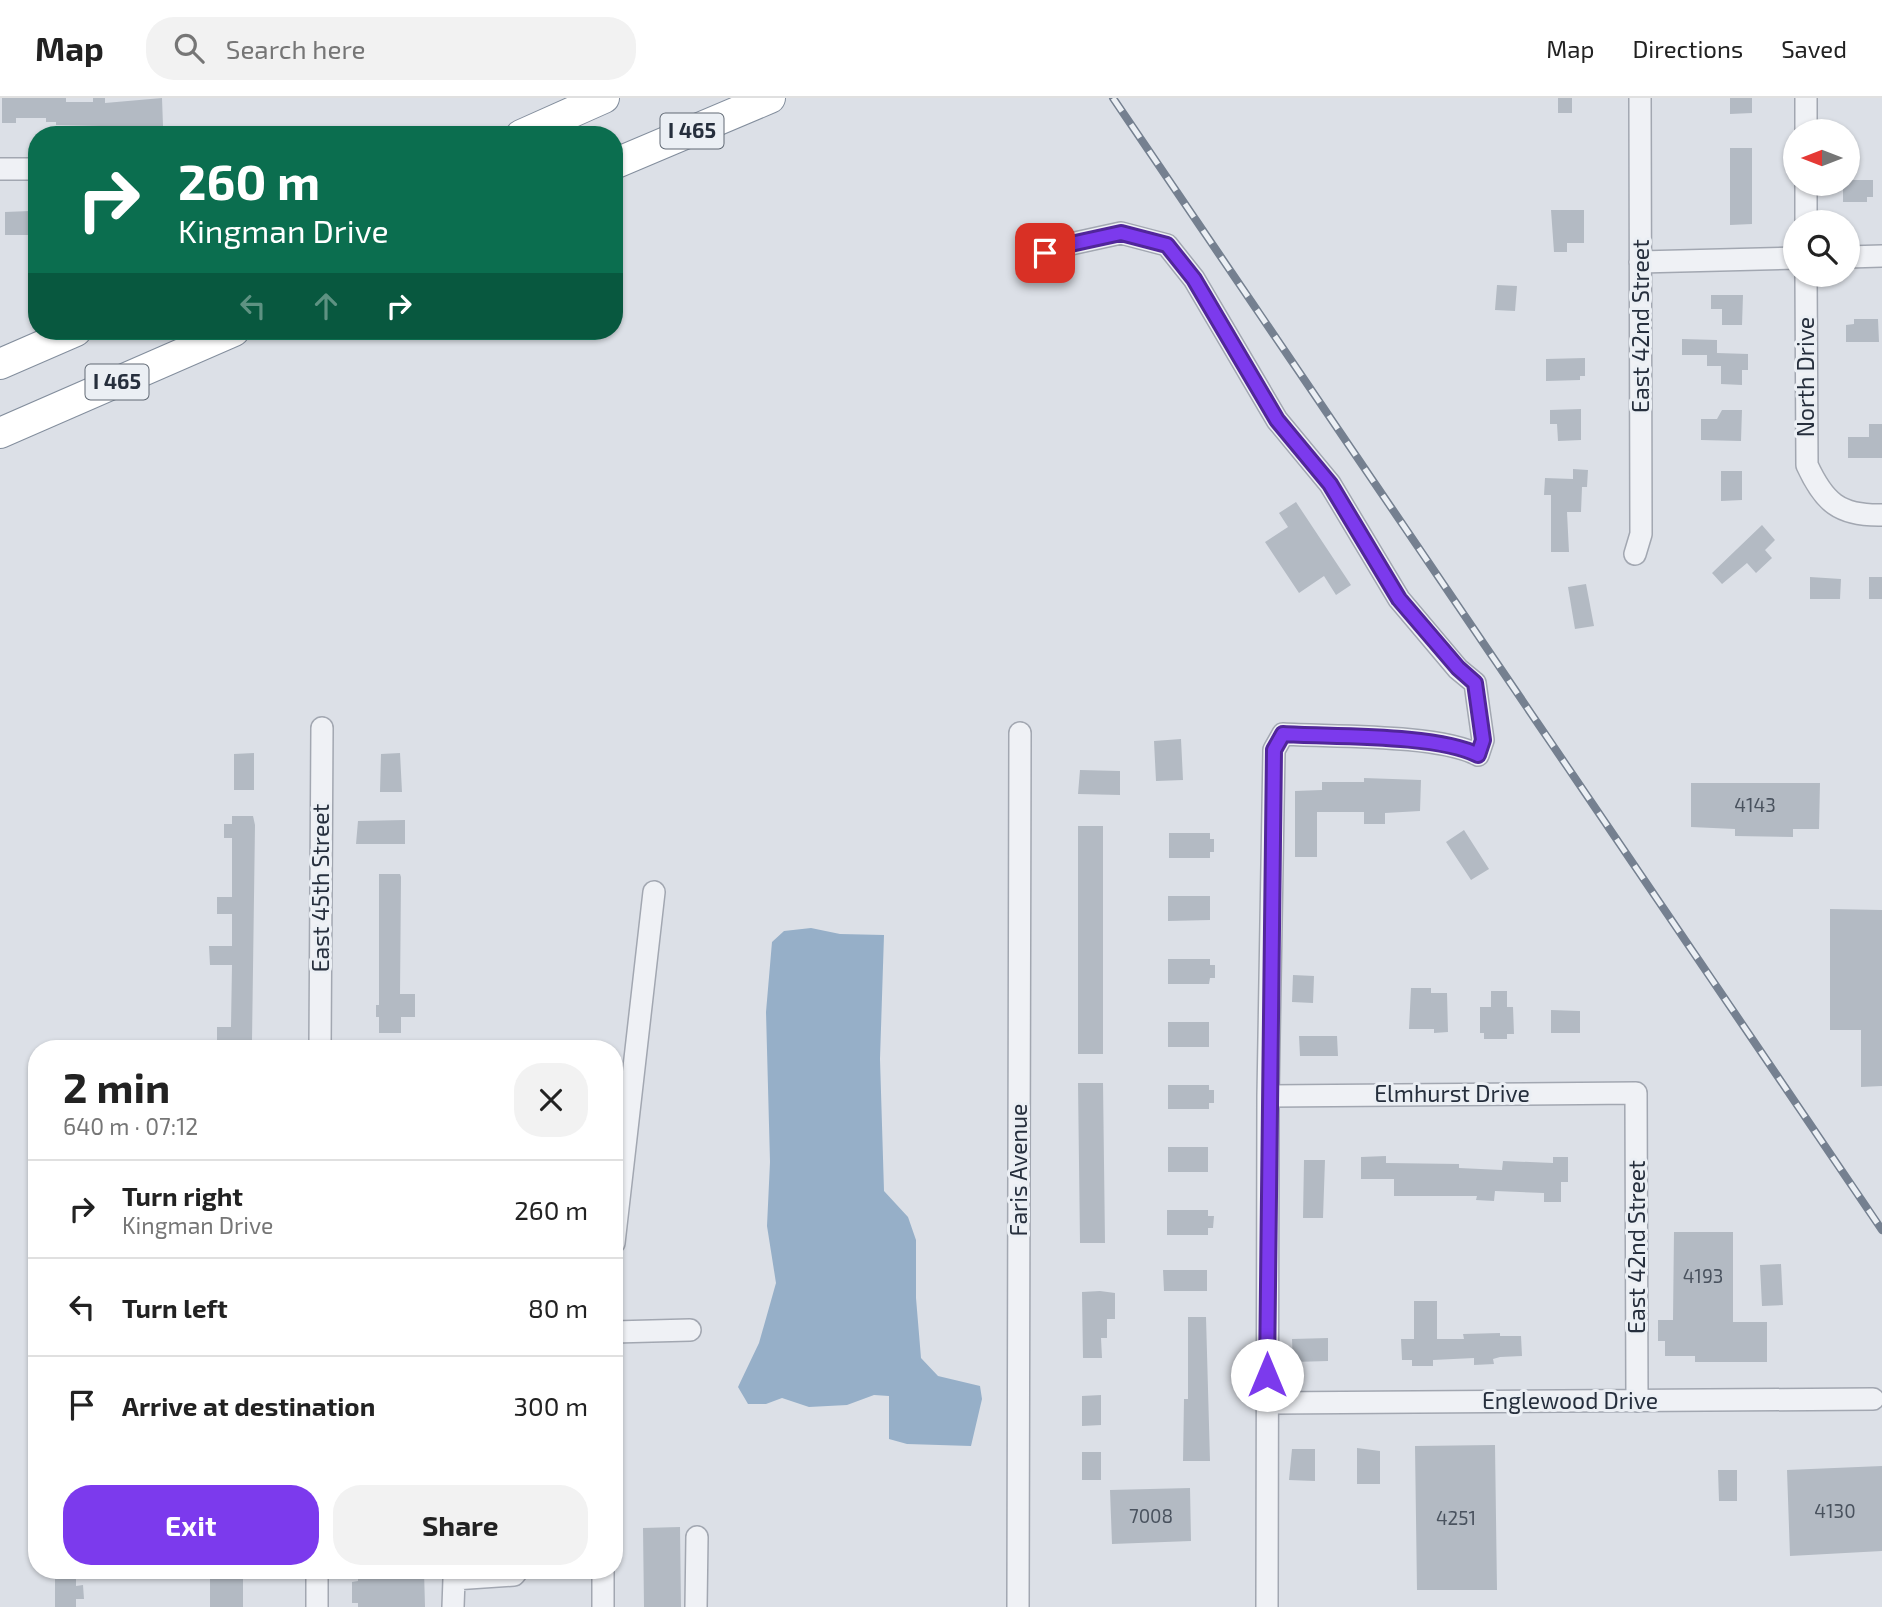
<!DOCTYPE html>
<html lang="en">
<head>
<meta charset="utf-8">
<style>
	body { margin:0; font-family:"Exo 2",sans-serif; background:#f2f2f2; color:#222; height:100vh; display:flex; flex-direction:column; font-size:26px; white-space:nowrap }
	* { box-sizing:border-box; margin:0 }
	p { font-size:23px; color:#767676 }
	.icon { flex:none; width:38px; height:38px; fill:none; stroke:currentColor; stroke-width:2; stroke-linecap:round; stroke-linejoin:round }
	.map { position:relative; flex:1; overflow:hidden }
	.panel { position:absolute; left:28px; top:942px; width:595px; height:539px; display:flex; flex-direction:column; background:#fff; border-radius:28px; box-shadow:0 2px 5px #0004 }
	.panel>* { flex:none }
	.banner { position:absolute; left:28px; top:28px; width:595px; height:214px; border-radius:28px; box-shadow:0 2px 5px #0004; background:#0b6e4f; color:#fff; overflow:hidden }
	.needle { width:46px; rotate:270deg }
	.fabs { position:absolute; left:1783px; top:21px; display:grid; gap:14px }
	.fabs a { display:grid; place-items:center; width:77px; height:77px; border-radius:50%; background:#fff; box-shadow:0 2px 5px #0004; font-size:35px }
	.pin { position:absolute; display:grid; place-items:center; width:60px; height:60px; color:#fff; margin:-30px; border-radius:14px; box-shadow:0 4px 10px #0006 }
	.me { position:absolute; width:77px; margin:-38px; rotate:0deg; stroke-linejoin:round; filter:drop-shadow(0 0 5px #0008) }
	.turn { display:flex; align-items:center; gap:24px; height:147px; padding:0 35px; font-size:32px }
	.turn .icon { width:91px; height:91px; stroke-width:2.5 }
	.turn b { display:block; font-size:49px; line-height:60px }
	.lanes { display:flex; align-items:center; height:66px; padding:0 35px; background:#0003; justify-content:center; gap:35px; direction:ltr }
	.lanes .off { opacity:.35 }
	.round { display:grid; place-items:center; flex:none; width:74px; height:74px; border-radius:28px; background:#f2f2f2 }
	.summary { display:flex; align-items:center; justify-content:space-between; height:119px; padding:0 35px }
	h1 { font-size:42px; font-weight:700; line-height:52px }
	.primary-button { display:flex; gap:14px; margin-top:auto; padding:14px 35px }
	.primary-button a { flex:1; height:80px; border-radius:28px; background:#7c3aed; color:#fff; font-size:28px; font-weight:700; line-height:80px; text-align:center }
	.primary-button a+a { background:#f2f2f2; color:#222 }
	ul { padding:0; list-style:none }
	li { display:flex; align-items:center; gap:21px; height:98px; padding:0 35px; border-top:2px solid #e0e0e0 }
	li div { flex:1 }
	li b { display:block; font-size:26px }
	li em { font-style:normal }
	header { display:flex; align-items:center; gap:42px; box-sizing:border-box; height:98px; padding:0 35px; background:#fff; border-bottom:2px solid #e0e0e0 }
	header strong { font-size:33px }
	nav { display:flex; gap:38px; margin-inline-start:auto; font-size:24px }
	.search { width:490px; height:63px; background:#f2f2f2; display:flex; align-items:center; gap:18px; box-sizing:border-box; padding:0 24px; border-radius:28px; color:#767676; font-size:26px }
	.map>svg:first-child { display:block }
	.water { fill:#96afc8 }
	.building { fill:#b3bac3 }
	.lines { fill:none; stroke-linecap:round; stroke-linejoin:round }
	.minor-casing { stroke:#a2a7b1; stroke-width:24 }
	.highway-casing { stroke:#838e9d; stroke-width:32 }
	.minor { stroke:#eff1f5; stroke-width:21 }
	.highway { stroke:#fff; stroke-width:30 }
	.rail-casing { stroke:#758090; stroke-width:8 }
	.rail { stroke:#ebeff4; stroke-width:5; stroke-dasharray:16; stroke-linecap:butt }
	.route-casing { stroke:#51269a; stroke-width:18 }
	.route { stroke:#7c3aed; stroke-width:12 }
	.labels { text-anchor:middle; stroke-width:6; stroke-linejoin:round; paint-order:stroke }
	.number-label { font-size:19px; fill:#49525e }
	.shield { fill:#ebeff4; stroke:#616974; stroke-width:2 }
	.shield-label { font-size:21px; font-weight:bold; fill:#262f3d }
	.street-label { font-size:23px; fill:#262f3d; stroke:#ebeff4 }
</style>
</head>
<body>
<header>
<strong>Map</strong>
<div class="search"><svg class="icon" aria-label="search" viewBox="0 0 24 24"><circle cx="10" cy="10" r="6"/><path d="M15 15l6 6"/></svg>Search here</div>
<nav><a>Map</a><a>Directions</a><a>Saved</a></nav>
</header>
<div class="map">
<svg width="1882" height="1509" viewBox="0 0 1882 1509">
	<rect width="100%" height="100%" fill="#dce0e7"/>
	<path class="water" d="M 811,830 L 840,836 L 884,837 L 880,961 L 884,1093 L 908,1119 L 916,1142 L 916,1200 L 921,1260 L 938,1278 L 980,1288 L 982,1301 L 971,1348 L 907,1346 L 889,1341 L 889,1298 L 874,1297 L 847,1307 L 809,1309 L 782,1300 L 766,1306 L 748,1306 L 738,1289 L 759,1245 L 776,1185 L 767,1128 L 770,1064 L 766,914 L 772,844 L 784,833 Z"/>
	<path class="building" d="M 2,0 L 66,0 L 66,4 L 93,4 L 93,0 L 105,0 L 105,5 L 162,0 L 163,28 L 162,34 L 144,35 L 144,29 L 56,27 L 56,24 L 46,24 L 46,20 L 16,20 L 16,25 L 2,25 Z
		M 1558,0 L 1572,0 L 1572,15 L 1558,15 Z
		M 1730,0 L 1752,0 L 1752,15 L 1730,16 Z
		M 1730,50 L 1752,50 L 1752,126 L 1730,127 Z
		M 1848,82 L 1873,82 L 1873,99 L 1867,99 L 1867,104 L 1843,104 L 1843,86 L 1848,86 Z
		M 1551,112 L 1584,112 L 1584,145 L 1567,145 L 1567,154 L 1554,154 Z
		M 30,113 L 30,117 L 37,117 L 37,137 L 5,137 L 5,114 Z
		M 1497,187 L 1517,188 L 1515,213 L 1495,212 Z
		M 1711,197 L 1743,197 L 1742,227 L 1722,227 L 1722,211 L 1711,211 Z
		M 1854,221 L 1878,221 L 1879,244 L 1846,244 L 1846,227 L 1854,226 Z
		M 1682,241 L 1717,242 L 1717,255 L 1748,256 L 1748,272 L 1742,272 L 1742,287 L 1721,286 L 1721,268 L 1707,268 L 1707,257 L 1682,257 Z
		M 1585,260 L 1585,278 L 1580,278 L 1580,282 L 1546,283 L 1546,261 Z
		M 1581,311 L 1581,342 L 1558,343 L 1557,326 L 1550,326 L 1550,312 Z
		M 1722,312 L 1742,312 L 1741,343 L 1701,342 L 1701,321 L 1717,321 Z
		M 1869,326 L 1882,326 L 1882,360 L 1848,360 L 1848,339 L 1869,339 Z
		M 1573,371 L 1588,372 L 1587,389 L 1582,389 L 1581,414 L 1567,414 L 1569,454 L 1551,454 L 1551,397 L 1544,397 L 1545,380 L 1573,381 Z
		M 1721,373 L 1742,373 L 1742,402 L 1721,403 Z
		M 1296,404 L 1351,487 L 1336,497 L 1324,478 L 1299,495 L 1265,444 L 1288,429 L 1279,415 Z
		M 1762,427 L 1775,442 L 1765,452 L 1772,460 L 1756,475 L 1747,465 L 1722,486 L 1712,475 Z
		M 1810,479 L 1841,481 L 1840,501 L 1810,501 Z
		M 1869,479 L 1882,479 L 1882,501 L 1869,501 Z
		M 1586,486 L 1594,528 L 1575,531 L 1568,489 Z
		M 1181,641 L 1183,682 L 1156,683 L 1154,643 Z
		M 254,655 L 254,692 L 234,692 L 234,656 Z
		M 400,655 L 402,694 L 380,694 L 381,656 Z
		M 1080,672 L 1120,673 L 1120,697 L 1078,696 Z
		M 1364,680 L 1421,682 L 1420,713 L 1385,715 L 1385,726 L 1364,726 L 1364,714 L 1317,714 L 1317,759 L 1295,759 L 1295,693 L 1322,692 L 1322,684 L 1364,684 Z
		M 1691,685 L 1820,685 L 1819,731 L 1793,731 L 1793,739 L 1735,738 L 1735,731 L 1691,729 Z
		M 232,718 L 253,718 L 255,727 L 252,943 L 217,943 L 217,929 L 231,929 L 232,867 L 210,867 L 209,848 L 232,848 L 232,816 L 217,816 L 217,799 L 232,799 L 232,740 L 224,740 L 224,726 L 232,726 Z
		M 405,722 L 405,746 L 356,746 L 358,723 Z
		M 1078,728 L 1103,728 L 1103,956 L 1078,956 Z
		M 1464,732 L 1489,771 L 1471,782 L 1446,744 Z
		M 1169,735 L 1210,735 L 1210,741 L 1214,741 L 1214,754 L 1210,754 L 1210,760 L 1169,760 Z
		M 379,776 L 400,776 L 401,779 L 400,896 L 415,896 L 415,919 L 401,919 L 401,935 L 379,935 L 379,919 L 376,919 L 376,907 L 379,907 Z
		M 1168,798 L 1210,798 L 1210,822 L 1168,823 Z
		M 1830,811 L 1882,812 L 1882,988 L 1861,989 L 1861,932 L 1830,932 Z
		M 1168,861 L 1210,861 L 1210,867 L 1215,867 L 1215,880 L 1210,880 L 1209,886 L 1168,886 Z
		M 1293,877 L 1314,878 L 1313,905 L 1292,904 Z
		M 1411,890 L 1431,890 L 1431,895 L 1447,895 L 1448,934 L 1434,935 L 1434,931 L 1409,931 Z
		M 1491,893 L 1507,893 L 1507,909 L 1513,909 L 1514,936 L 1507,936 L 1507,941 L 1484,941 L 1484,935 L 1480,935 L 1480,909 L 1491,909 Z
		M 1551,912 L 1580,913 L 1580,935 L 1551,935 Z
		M 1168,924 L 1209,924 L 1209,949 L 1168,949 Z
		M 1299,938 L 1337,938 L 1338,958 L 1300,958 Z
		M 1078,985 L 1103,985 L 1105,1145 L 1080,1145 Z
		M 1168,987 L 1209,987 L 1209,992 L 1214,992 L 1214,1005 L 1209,1005 L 1209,1011 L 1168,1011 Z
		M 1168,1049 L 1208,1049 L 1208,1074 L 1168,1074 Z
		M 1386,1058 L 1386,1065 L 1459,1066 L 1459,1070 L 1502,1072 L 1503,1063 L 1553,1065 L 1553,1059 L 1568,1059 L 1568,1084 L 1561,1084 L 1561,1104 L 1544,1104 L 1544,1095 L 1495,1093 L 1494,1103 L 1476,1102 L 1477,1098 L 1394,1098 L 1394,1081 L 1361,1081 L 1361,1059 Z
		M 1304,1062 L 1325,1062 L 1323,1120 L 1303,1120 Z
		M 1167,1112 L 1208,1112 L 1208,1118 L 1214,1118 L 1213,1130 L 1208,1130 L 1208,1137 L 1167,1137 Z
		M 1674,1134 L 1733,1134 L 1733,1224 L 1767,1224 L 1767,1264 L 1695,1264 L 1695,1258 L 1665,1258 L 1665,1243 L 1658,1243 L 1658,1222 L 1673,1222 Z
		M 1781,1166 L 1783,1207 L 1762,1208 L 1760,1167 Z
		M 1163,1172 L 1207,1172 L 1207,1193 L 1164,1193 Z
		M 1100,1193 L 1115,1195 L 1115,1221 L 1107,1221 L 1107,1240 L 1101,1240 L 1102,1260 L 1083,1260 L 1082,1194 Z
		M 1414,1203 L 1437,1203 L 1437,1241 L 1464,1241 L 1463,1236 L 1500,1235 L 1500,1238 L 1521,1238 L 1522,1258 L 1500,1259 L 1493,1261 L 1494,1266 L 1474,1267 L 1474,1260 L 1433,1262 L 1433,1268 L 1412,1268 L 1412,1262 L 1402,1262 L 1401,1241 L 1414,1241 Z
		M 1188,1219 L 1206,1219 L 1210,1363 L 1183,1363 L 1184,1301 L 1188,1301 Z
		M 1328,1240 L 1328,1263 L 1293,1264 L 1292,1241 Z
		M 1101,1297 L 1101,1327 L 1082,1328 L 1082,1298 Z
		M 1495,1347 L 1497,1492 L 1417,1492 L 1415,1348 Z
		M 1357,1350 L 1380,1353 L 1380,1386 L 1357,1386 Z
		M 1292,1351 L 1315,1351 L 1315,1383 L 1289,1382 Z
		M 1082,1354 L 1101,1354 L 1101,1382 L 1082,1382 Z
		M 1882,1368 L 1882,1453 L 1790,1458 L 1787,1372 Z
		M 1718,1372 L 1737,1372 L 1737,1403 L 1719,1403 Z
		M 1190,1390 L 1191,1443 L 1112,1446 L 1110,1392 Z
		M 680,1429 L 681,1509 L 644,1509 L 643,1430 Z
		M 55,1472 L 76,1472 L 76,1488 L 83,1487 L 84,1501 L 76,1501 L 76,1509 L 55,1509 Z
		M 210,1472 L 243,1472 L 243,1509 L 210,1509 Z
		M 358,1472 L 424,1472 L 425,1509 L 358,1509 L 358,1505 L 352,1505 L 352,1484 L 358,1483 Z"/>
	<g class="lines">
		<g class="minor-casing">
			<path id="minor" d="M 1806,33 L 1806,0
				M 0,71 L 37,71
				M 1806,124 L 1806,86
				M 1045,155 L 1057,149 L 1121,135 L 1167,147 L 1194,181 L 1277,322 L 1330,386 L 1399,501 L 1458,571 L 1475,585 L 1483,642 L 1478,657 C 1438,636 1332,639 1283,636 L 1274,652 L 1268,998 L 1267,1509
				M 1848,159 L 1882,158
				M 1640,164 L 1796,160
				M 1806,177 L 1807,367 C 1824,404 1839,418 1882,417
				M 1635,456 L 1641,436 L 1640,0
				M 320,950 L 322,630
				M 1268,998 L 1636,995 L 1637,1303
				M 614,1145 L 654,794
				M 614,1234 L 690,1232
				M 1267,1305 L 1873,1301
				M 317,1509 L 317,1472
				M 453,1509 L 454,1481 L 514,1477 L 518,1472
				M 603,1509 L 603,1472
				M 696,1509 L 697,1439
				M 1018,1509 L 1020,635"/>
		</g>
		<g class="highway-casing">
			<path id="highway" d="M 521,37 L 604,0
				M 614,66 L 770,0
				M 0,266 L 76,233
				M 0,335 L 234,233"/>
		</g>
		<use href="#minor" class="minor"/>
		<use href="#highway" class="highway"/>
		<g class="rail-casing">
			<path id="rail" d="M 1113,0 L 1882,1132"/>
		</g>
		<use href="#rail" class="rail"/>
	</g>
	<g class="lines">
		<g class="route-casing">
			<path id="route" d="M 1045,155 L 1057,149 L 1121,135 L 1167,147 L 1194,181 L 1277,322 L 1330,386 L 1399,501 L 1458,570 L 1475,585 L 1483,642 L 1478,657 C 1437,636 1332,639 1283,636 L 1274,652 L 1267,1277"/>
		</g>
		<use href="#route" class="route"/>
	</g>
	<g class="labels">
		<g class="number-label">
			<text x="1755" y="714">4143</text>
			<text x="1703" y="1185">4193</text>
			<text x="1835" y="1420">4130</text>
			<text x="1151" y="1425">7008</text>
			<text x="1456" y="1427">4251</text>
		</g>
		<g class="shield">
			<rect x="660.5" y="15.5" width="63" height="35" rx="5"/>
			<rect x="85.5" y="266.5" width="63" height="35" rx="5"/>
		</g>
		<g class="shield-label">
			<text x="692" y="40">I 465</text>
			<text x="117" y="291">I 465</text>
		</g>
		<g class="street-label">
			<text transform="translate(1641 228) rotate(-90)" y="8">East 42nd Street</text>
			<text transform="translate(1806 279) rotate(-90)" y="8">North Drive</text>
			<text transform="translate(321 790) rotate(-90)" y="8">East 45th Street</text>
			<text x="1452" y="1004">Elmhurst Drive</text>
			<text transform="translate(1019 1072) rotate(-90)" y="8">Faris Avenue</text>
			<text transform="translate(1637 1149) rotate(-90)" y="8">East 42nd Street</text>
			<text x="1570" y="1311">Englewood Drive</text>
		</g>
	</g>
</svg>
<div class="fabs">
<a><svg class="needle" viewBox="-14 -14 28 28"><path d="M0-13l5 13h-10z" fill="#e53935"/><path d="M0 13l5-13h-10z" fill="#767676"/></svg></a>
<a><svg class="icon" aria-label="search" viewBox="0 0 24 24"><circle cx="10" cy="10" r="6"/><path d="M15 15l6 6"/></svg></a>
</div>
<div class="pin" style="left:1045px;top:155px;background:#d93025"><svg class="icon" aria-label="arrive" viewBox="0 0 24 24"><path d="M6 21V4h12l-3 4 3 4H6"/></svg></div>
<svg class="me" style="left:1267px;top:1277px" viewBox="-20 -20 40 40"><circle r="19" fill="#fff"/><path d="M0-13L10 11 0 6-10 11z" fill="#7c3aed"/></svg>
<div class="banner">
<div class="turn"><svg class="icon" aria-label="right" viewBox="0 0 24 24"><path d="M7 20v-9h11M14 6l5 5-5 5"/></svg><div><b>260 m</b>Kingman Drive</div></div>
<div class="lanes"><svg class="icon off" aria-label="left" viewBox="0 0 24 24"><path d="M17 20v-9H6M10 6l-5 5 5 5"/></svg><svg class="icon off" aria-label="ahead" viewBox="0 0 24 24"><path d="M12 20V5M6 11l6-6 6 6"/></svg><svg class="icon" aria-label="right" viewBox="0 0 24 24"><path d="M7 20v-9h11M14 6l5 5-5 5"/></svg></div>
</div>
<section class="panel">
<div class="summary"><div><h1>2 min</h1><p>640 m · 07:12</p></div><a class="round"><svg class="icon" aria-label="close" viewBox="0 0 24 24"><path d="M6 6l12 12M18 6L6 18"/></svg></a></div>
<ul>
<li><svg class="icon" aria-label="right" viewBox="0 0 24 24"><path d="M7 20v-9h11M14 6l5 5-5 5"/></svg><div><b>Turn right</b><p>Kingman Drive</p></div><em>260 m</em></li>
<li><svg class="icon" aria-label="left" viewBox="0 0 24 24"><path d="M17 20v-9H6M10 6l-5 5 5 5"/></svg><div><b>Turn left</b></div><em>80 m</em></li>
<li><svg class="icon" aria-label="arrive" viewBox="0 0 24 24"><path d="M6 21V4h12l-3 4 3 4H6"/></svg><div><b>Arrive at destination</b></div><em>300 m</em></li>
</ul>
<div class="primary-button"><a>Exit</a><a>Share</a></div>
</section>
</div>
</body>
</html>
